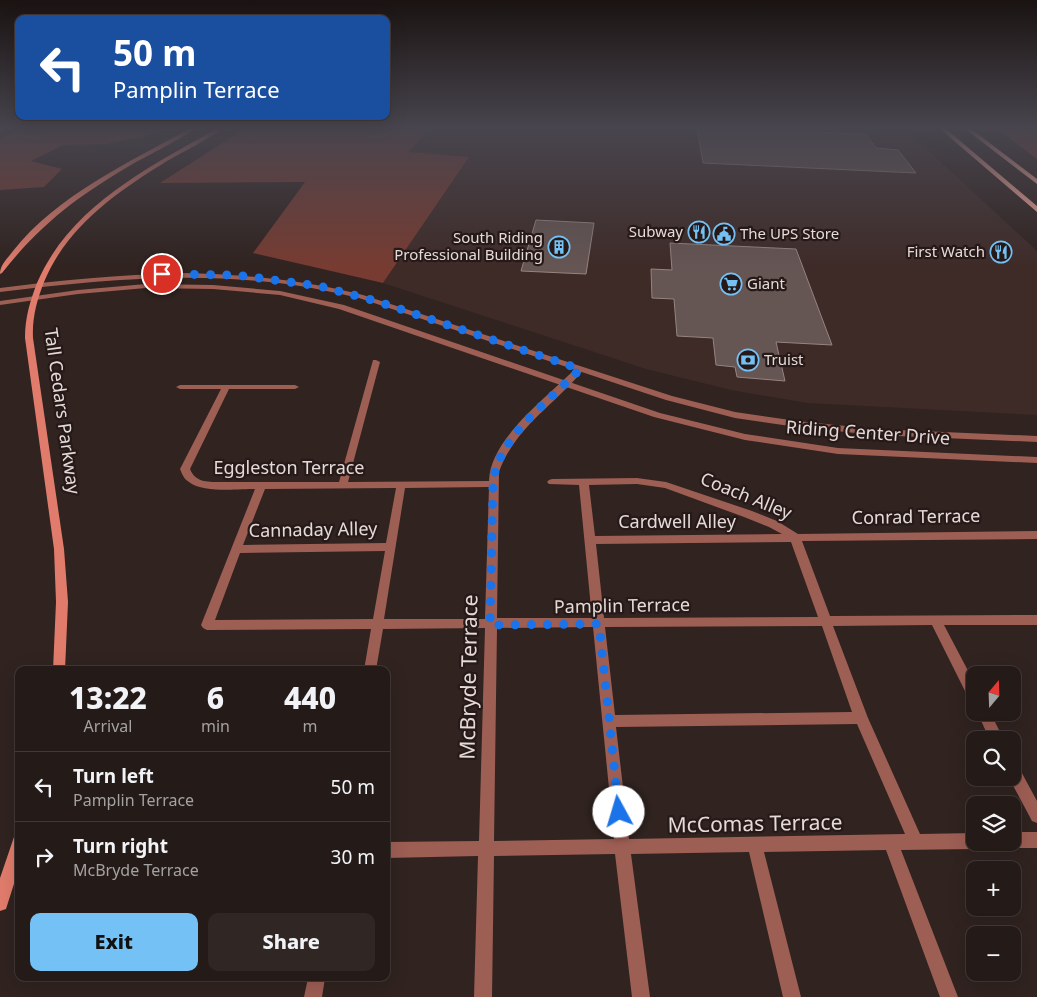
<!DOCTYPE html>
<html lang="en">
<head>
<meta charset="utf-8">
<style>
	body { margin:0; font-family:"Noto Sans",sans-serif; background:#302725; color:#f1f3f6; height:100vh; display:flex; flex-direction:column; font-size:19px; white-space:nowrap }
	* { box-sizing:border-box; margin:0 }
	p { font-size:16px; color:#a3a1a2 }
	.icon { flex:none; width:28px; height:28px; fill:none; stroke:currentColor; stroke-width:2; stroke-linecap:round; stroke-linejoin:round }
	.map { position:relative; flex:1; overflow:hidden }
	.side { position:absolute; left:15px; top:666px; width:375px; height:315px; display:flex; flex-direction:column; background:#241a18; border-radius:10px; box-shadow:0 5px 20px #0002,0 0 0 1px #413837 }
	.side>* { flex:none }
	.hud { position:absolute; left:15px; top:15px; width:375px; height:105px; border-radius:10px; box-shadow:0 5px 20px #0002,0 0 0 1px #413837; background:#1a4fa0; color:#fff; overflow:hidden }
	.needle { width:32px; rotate:19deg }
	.tools { position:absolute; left:966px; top:666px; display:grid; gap:10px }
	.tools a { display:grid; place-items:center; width:55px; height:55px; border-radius:10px; background:#241a18; box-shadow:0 5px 20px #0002,0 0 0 1px #413837; font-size:25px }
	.pin { position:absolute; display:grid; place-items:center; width:42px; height:42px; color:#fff; margin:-21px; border:2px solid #fff; border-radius:50%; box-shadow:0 1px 5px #0007 }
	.me { position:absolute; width:55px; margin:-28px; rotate:354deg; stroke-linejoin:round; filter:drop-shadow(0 0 4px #0008) }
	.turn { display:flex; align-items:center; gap:18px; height:105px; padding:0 15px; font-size:22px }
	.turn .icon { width:65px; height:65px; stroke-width:2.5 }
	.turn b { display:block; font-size:35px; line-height:42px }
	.eta { display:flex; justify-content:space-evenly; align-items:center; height:85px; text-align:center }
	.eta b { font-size:30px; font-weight:800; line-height:35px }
	.button { display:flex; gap:10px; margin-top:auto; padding:10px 15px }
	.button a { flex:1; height:58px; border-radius:10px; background:#73c1f5; color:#111; font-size:20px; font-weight:800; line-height:58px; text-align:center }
	.button a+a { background:#302725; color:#f1f3f6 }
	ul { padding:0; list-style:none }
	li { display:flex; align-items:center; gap:15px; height:70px; padding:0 15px; border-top:1px solid #413837 }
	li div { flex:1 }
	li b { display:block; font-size:19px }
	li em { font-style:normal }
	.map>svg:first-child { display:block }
	.built { fill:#3e2b28 }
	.green { fill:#773b31 }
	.building { fill:#655553; stroke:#958481 }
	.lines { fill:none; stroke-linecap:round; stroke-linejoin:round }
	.minor { fill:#9d5e54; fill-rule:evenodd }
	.tertiary { fill:#9d5e54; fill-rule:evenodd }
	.secondary { fill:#e17c6c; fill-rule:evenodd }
	.primary { fill:#f5a799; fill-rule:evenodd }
	.route { stroke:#1a73e8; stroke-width:9; stroke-dasharray:0 16.2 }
	.labels { text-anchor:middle; stroke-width:4.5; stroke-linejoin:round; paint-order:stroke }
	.far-poi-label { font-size:15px; fill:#e4dbd9; stroke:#261917; text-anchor:end }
	.street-label { font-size:18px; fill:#e4dbd9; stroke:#261917 }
	.near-street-label { font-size:21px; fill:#e4dbd9; stroke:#261917 }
</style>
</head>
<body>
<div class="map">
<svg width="1037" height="997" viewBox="0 0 1037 997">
	<rect width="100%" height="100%" fill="#302320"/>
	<path class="built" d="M 429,128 L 904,128 L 1037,251 L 1037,415 L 807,403 L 731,390 L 646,369 L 383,283 L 469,157 L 408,152 Z"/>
	<path class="green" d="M 20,128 L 163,128 L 154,134 L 107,144 L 63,145 L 31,161 L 62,169 L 44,187 L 0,190 L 0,140 Z
		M 246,128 L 429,128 L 409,152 L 469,157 L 383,283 L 253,253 L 305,182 L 160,183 Z
		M 996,128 L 1037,128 L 1037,159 Z"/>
	<path class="building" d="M 697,128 L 866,134 L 876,148 L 898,150 L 916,173 L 703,163 Z
		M 536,220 L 594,223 L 586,274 L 521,271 Z
		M 670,243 L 796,249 L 832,345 L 776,342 L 785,381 L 737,377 L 735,367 L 716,365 L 713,338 L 677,336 L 674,299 L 652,298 L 651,269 L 672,270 Z"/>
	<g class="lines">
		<path class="minor" d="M 373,360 L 376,360 L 380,362 L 348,482 L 489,481 C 490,438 549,396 577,367 L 583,367 L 584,369 C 555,405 515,427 499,472 L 497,618 L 592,618 L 579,485 L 549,484 L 547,482 L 549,480 L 552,479 L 637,478 L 666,482 L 752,511 L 777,521 L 798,534 L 1037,531 L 1037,539 L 802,541 L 830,616 L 1037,615 L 1037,625 L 944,625 L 975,684 L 975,703 L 970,701 L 932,625 L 833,626 L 868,718 L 920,834 L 975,833 L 975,842 L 982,842 L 980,846 L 975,849 L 901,850 L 958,997 L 940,997 L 886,850 L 764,852 L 801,997 L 783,997 L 749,852 L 631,854 L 650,997 L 632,997 L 615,854 L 494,856 L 492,997 L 474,997 L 478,856 L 386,858 L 386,842 L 479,841 L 485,628 L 383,629 L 376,670 L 364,670 L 371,629 L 207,630 L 203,628 L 201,625 L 255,489 C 237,489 203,493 189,482 C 184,479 182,474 180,469 L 221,389 L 180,389 L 176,387 L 180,385 L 295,385 L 299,387 L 295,389 L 229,389 L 190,469 C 195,482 207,482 219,482 L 339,482 ZM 637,484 L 665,488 L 744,517 L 769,527 L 782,534 L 595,536 L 589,485 ZM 489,487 L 485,619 L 384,619 L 405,488 ZM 396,488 L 386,543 L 243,545 L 265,489 ZM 791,542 L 818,617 L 604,618 L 596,544 ZM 385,551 L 373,619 L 215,620 L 240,553 ZM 822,626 L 852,712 L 615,715 L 605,627 ZM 593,627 L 614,839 L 494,841 L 497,628 ZM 857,724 L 905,834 L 629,839 L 616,727 Z
			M 977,712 L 990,712 L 1004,740 L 990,740 Z
			M 1012,762 L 1017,764 L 1037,801 L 1037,823 L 1032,821 L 1009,778 L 1012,778 Z
			M 1012,832 L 1037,832 L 1037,848 L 1012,848 L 1007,845 L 1005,842 L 1012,842 Z
			M 308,978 L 325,978 L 322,997 L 304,997 Z"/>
		<path class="tertiary" d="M 181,273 C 243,274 303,280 363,295 L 672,396 L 735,412 L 797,421 L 875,429 L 1037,436 L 1037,442 L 875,435 L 797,427 L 735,418 L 666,400 L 359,298 C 329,291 300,285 269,282 C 179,272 89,281 0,292 L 0,288 C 60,280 120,275 181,273 Z
			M 146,284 L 213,285 L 280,291 L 344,305 L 660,413 L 745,434 L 838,448 L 1037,457 L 1037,463 L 838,454 L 745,440 L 654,417 L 339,309 L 280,295 L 213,289 L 146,288 L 78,294 L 0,305 L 0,301 L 78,290 Z"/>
		<path class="secondary" d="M 191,128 L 196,128 C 178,141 156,151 136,162 C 81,194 42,222 2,273 L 0,274 C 0,265 7,259 13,251 C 56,196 131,161 191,128 Z
			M 218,128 L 223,128 C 206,141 186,150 167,161 C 117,192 67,226 44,282 C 37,300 32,318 33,338 L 64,549 L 68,602 L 65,670 L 53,670 L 56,602 L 54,549 L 25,338 C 25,318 30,301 37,283 C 70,206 149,167 218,128 Z
			M 19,835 L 19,868 L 6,909 L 0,911 L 0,878 L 14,837 Z"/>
		<path class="primary" d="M 939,128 L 945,128 L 1037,206 L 1037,212 Z
			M 964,128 L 970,128 L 1037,179 L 1037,184 Z"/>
	</g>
	<linearGradient id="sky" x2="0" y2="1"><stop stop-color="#1a1312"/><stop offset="0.48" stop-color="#48454e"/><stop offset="1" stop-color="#48454e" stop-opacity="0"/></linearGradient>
	<rect width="1037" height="267" fill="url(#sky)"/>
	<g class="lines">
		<path class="route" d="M 162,274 L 236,275 L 319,286 L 376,301 L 580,369 C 550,401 496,438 493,484 L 490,625 L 599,624 L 619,812"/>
	</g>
	<defs>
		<g id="restaurant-ring" transform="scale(1.125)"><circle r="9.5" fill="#261917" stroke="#73c1f5" stroke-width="1.5"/><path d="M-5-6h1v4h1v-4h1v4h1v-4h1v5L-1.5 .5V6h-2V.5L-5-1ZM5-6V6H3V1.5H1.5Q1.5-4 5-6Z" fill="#73c1f5"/></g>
		<g id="civic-ring" transform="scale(1.125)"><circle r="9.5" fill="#261917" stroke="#73c1f5" stroke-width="1.5"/><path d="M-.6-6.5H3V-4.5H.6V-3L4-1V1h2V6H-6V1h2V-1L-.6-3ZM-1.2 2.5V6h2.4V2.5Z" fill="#73c1f5"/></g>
		<g id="building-ring" transform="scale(1.125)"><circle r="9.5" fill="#261917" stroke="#73c1f5" stroke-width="1.5"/><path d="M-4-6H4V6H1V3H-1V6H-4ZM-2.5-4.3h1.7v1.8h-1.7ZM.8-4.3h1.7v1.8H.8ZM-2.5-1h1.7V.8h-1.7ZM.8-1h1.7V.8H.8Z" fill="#73c1f5"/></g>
		<g id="supermarket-ring" transform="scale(1.125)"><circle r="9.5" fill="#261917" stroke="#73c1f5" stroke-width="1.5"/><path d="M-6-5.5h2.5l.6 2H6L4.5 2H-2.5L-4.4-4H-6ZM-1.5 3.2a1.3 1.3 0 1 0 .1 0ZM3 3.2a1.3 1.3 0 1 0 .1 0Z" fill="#73c1f5"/></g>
		<g id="bank-ring" transform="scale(1.125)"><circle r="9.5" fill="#261917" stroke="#73c1f5" stroke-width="1.5"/><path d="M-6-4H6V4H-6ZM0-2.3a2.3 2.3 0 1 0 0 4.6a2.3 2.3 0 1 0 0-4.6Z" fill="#73c1f5"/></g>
	</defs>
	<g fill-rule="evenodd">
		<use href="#restaurant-ring" x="699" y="232"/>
		<use href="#civic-ring" x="724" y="234"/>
		<use href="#building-ring" x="559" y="247"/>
		<use href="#restaurant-ring" x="1001" y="252"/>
		<use href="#supermarket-ring" x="731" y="284"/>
		<use href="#bank-ring" x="748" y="360"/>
	</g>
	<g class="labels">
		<g class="far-poi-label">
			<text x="683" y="237">Subway</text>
			<text x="740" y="239" text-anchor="start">The UPS Store</text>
			<text x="543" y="243">South Riding<tspan x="543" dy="17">Professional Building</tspan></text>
			<text x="985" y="257">First Watch</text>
			<text x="747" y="289" text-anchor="start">Giant</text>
			<text x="764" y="365" text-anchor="start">Truist</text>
		</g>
		<g class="street-label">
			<text transform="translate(62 411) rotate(82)" y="6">Tall Cedars Parkway</text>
			<text transform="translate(868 433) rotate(4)" y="6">Riding Center Drive</text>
			<text x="289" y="474">Eggleston Terrace</text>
			<text transform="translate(746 496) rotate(22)" y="6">Coach Alley</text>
			<text transform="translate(916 517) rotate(-1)" y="6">Conrad Terrace</text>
			<text x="677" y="528">Cardwell Alley</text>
			<text transform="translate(313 530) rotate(-1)" y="6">Cannaday Alley</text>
			<text transform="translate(622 606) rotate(-1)" y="6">Pamplin Terrace</text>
		</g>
		<g class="near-street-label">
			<text transform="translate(469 677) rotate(-89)" y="7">McBryde Terrace</text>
			<text transform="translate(755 824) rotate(-1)" y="7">McComas Terrace</text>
		</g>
	</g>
</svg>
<div class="tools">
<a><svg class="needle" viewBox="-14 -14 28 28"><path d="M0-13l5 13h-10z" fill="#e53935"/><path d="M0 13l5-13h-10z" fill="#a3a1a2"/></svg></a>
<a><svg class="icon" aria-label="search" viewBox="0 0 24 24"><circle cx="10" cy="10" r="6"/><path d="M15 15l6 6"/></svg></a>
<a><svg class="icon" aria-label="layers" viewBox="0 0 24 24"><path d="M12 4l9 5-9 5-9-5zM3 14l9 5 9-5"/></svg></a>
<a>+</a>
<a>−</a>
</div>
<div class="pin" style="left:162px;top:274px;background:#d93025"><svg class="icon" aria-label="arrive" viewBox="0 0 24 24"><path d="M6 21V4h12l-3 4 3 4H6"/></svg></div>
<svg class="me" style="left:619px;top:812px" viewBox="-20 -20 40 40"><circle r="19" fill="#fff"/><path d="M0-13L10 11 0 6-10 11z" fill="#1a73e8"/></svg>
<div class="hud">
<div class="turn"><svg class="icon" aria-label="left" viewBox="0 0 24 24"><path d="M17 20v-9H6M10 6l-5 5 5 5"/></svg><div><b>50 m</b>Pamplin Terrace</div></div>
</div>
<section class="side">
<div class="eta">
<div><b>13:22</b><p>Arrival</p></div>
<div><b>6</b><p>min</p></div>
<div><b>440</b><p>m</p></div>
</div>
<ul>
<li><svg class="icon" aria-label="left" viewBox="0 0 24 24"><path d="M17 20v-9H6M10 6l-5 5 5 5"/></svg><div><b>Turn left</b><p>Pamplin Terrace</p></div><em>50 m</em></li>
<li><svg class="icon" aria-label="right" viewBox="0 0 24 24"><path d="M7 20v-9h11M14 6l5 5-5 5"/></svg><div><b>Turn right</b><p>McBryde Terrace</p></div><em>30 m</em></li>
</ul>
<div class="button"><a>Exit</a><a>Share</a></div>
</section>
</div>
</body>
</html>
